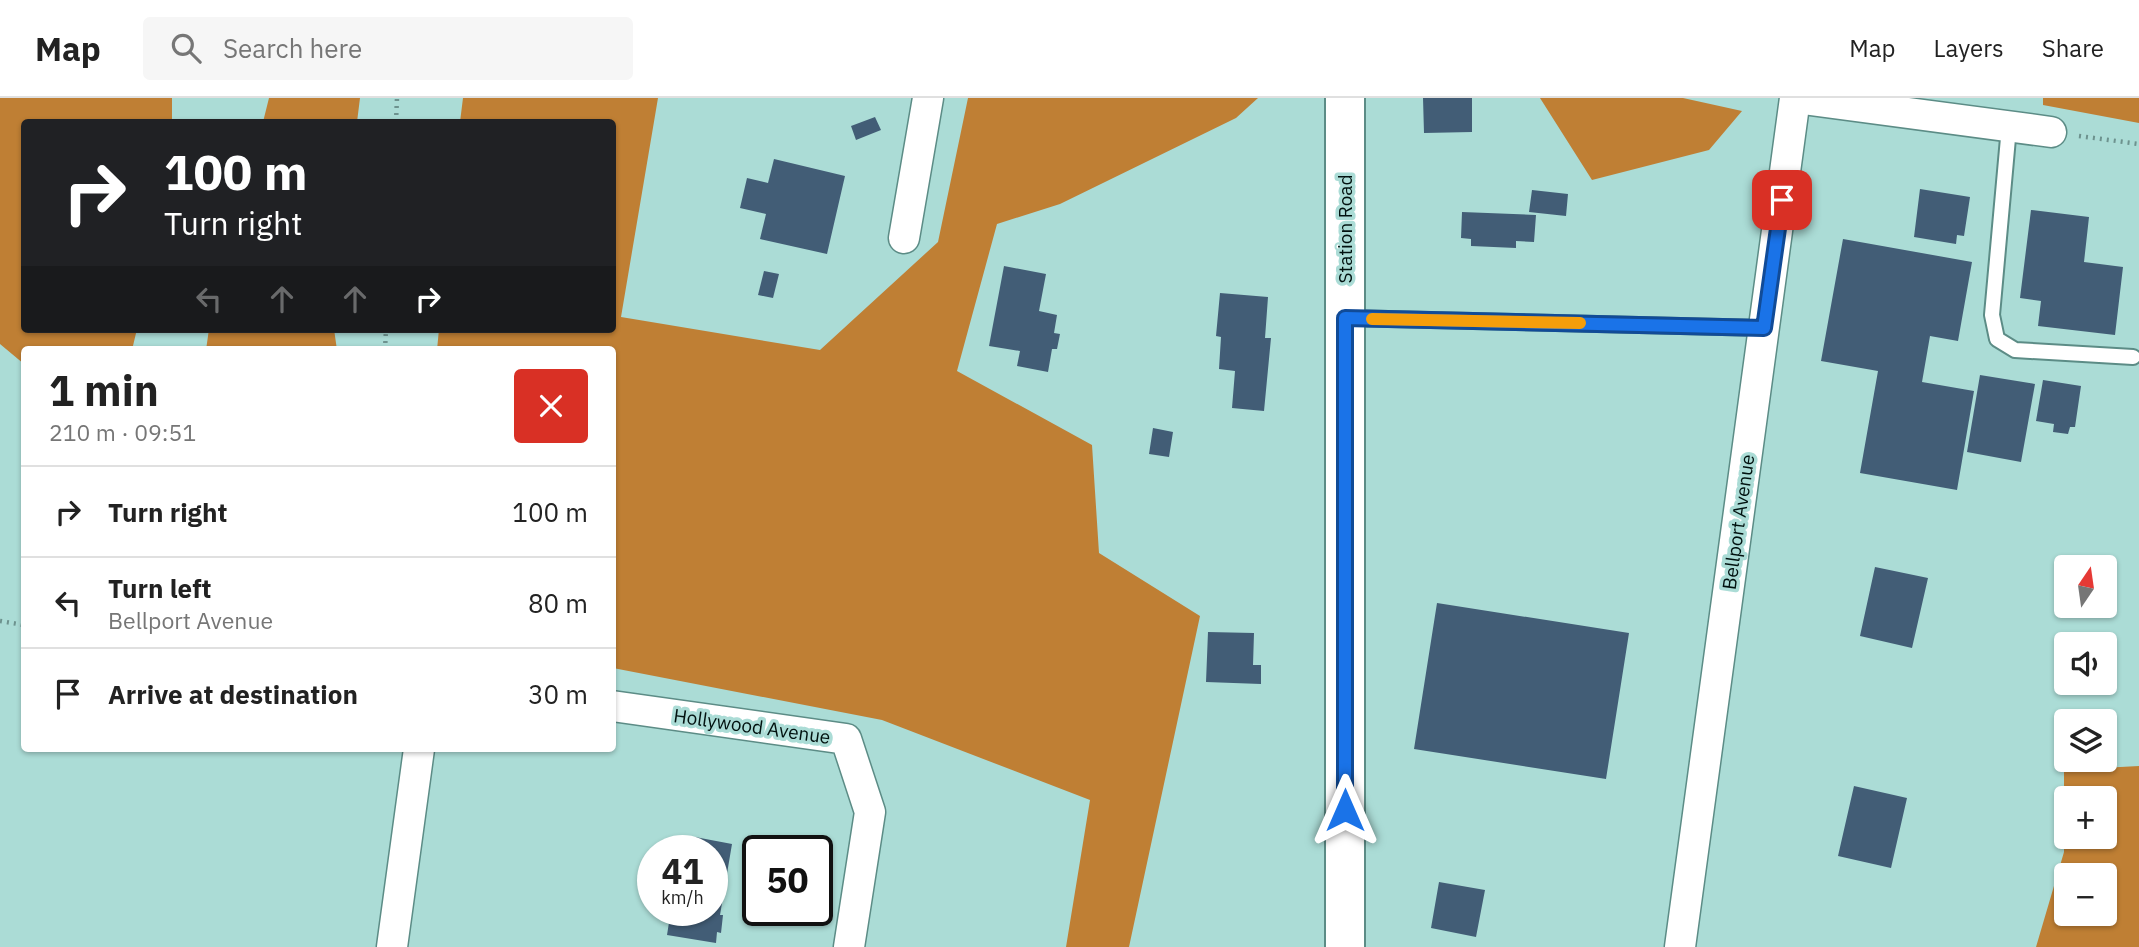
<!DOCTYPE html>
<html lang="en">
<head>
<meta charset="utf-8">
<style>
	body { margin:0; font-family:"IBM Plex Sans",sans-serif; background:#f6f6f6; color:#222; height:100vh; display:flex; flex-direction:column; font-size:26px; white-space:nowrap }
	* { box-sizing:border-box; margin:0 }
	p { font-size:23px; color:#767676 }
	.icon { flex:none; width:38px; height:38px; fill:none; stroke:currentColor; stroke-width:2; stroke-linecap:round; stroke-linejoin:round }
	.map { position:relative; flex:1; overflow:hidden }
	.panel { position:absolute; left:21px; top:248px; width:595px; height:406px; display:flex; flex-direction:column; background:#fff; border-radius:7px; box-shadow:0 2px 5px #0004 }
	.panel>* { flex:none }
	.hud { position:absolute; left:21px; top:21px; width:595px; height:214px; border-radius:7px; box-shadow:0 2px 5px #0004; background:#202124; color:#fff; overflow:hidden }
	.needle { width:46px; rotate:13deg }
	.tools { position:absolute; left:2054px; top:457px; display:grid; gap:14px }
	.tools a { display:grid; place-items:center; width:63px; height:63px; border-radius:7px; background:#fff; box-shadow:0 2px 5px #0004; font-size:35px }
	.speed { position:absolute; left:637px; top:737px; display:flex; gap:14px; font-size:35px; font-weight:700; text-align:center }
	.speed>* { display:grid; place-content:center; width:91px; height:91px; border-radius:50%; background:#fff; box-shadow:0 2px 5px #0004; line-height:1 }
	.speed small { font-size:18px; font-weight:400 }
	.speed .limit { border:4px solid #111; border-radius:10px; background:#fff; color:#111 }
	.pin { position:absolute; display:grid; place-items:center; width:60px; height:60px; color:#fff; margin:-30px; border-radius:14px; box-shadow:0 4px 10px #0006 }
	.me { position:absolute; width:77px; margin:-38px; rotate:0deg; stroke-linejoin:round; filter:drop-shadow(0 0 5px #0008) }
	.turn { display:flex; align-items:center; gap:24px; height:147px; padding:0 28px; font-size:32px }
	.turn .icon { width:91px; height:91px; stroke-width:2.5 }
	.turn b { display:block; font-size:49px; line-height:60px }
	.lanes { display:flex; align-items:center; height:66px; padding:0 28px; background:#0003; justify-content:center; gap:35px; direction:ltr }
	.lanes .off { opacity:.35 }
	.round { display:grid; place-items:center; flex:none; width:74px; height:74px; border-radius:7px; background:#f6f6f6 }
	.summary { display:flex; align-items:center; justify-content:space-between; height:119px; padding:0 28px }
	h1 { font-size:42px; font-weight:700; line-height:52px }
	ul { padding:0; list-style:none }
	li { display:flex; align-items:center; gap:21px; height:91px; padding:0 28px; border-top:2px solid #e0e0e0 }
	li div { flex:1 }
	li b { display:block; font-size:26px }
	li em { font-style:normal }
	header { display:flex; align-items:center; gap:42px; box-sizing:border-box; height:98px; padding:0 35px; background:#fff; border-bottom:2px solid #e0e0e0 }
	header strong { font-size:33px }
	nav { display:flex; gap:38px; margin-inline-start:auto; font-size:24px }
	.search { width:490px; height:63px; background:#f6f6f6; display:flex; align-items:center; gap:18px; box-sizing:border-box; padding:0 24px; border-radius:7px; color:#767676; font-size:26px }
	.map>svg:first-child { display:block }
	.forest { fill:#bf7f34; fill-rule:evenodd }
	.building { fill:#425d76 }
	.lines { fill:none; stroke-linecap:round; stroke-linejoin:round }
	.lane-casing { stroke:#5c8c86; stroke-width:18 }
	.street-casing { stroke:#5c8c86; stroke-width:33 }
	.secondary-casing { stroke:#5c8c86; stroke-width:42 }
	.path { stroke:#6d928e; stroke-width:4.5; stroke-dasharray:2 5; stroke-linecap:butt }
	.lane { stroke:#fff; stroke-width:14 }
	.street { stroke:#fff; stroke-width:30 }
	.secondary { stroke:#fff; stroke-width:38 }
	.route-casing { stroke:#114b97; stroke-width:18 }
	.route { stroke:#1a73e8; stroke-width:12 }
	.slow { stroke:#f59e0b; stroke-width:12 }
	.labels { text-anchor:middle; stroke-width:7; stroke-linejoin:round; paint-order:stroke }
	.street-label { font-size:19px; fill:#01110f; stroke:#abdcd6 }
</style>
</head>
<body>
<header>
<strong>Map</strong>
<div class="search"><svg class="icon" aria-label="search" viewBox="0 0 24 24"><circle cx="10" cy="10" r="6"/><path d="M15 15l6 6"/></svg>Search here</div>
<nav><a>Map</a><a>Layers</a><a>Share</a></nav>
</header>
<div class="map">
<svg width="2139" height="849" viewBox="0 0 2139 849">
	<rect width="100%" height="100%" fill="#abdcd6"/>
	<path class="forest" d="M 0,0 L 172,0 L 172,24 L 24,24 L 24,231 L 137,231 L 132,252 L 24,252 L 24,266 L 0,246 Z
		M 269,0 L 360,0 L 357,24 L 263,24 Z
		M 463,0 L 658,0 L 621,219 L 820,252 L 938,144 L 968,0 L 1258,0 L 1236,20 L 1060,106 L 997,126 L 957,273 L 1092,347 L 1099,455 L 1200,518 L 1129,849 L 1066,849 L 1090,702 L 882,622 L 613,570 L 612,252 L 437,252 L 439,231 L 612,231 L 612,24 L 460,24 Z
		M 1540,0 L 1683,0 L 1742,13 L 1709,52 L 1592,82 Z
		M 2043,0 L 2139,0 L 2139,25 L 2043,7 Z
		M 209,231 L 334,231 L 337,252 L 206,252 Z
		M 2139,668 L 2139,849 L 2036,849 L 2064,754 L 2064,672 ZM 2067,700 L 2105,700 L 2105,738 L 2067,738 ZM 2105,777 L 2105,816 L 2067,816 L 2067,777 Z"/>
	<path class="building" d="M 1423,0 L 1472,0 L 1472,34 L 1424,35 Z
		M 875,19 L 881,32 L 856,42 L 851,28 Z
		M 774,61 L 845,78 L 827,156 L 760,141 L 766,116 L 740,110 L 747,80 L 768,85 Z
		M 1920,91 L 1970,99 L 1964,138 L 1957,137 L 1956,146 L 1914,139 Z
		M 1532,92 L 1568,96 L 1566,118 L 1529,114 Z
		M 2031,112 L 2089,119 L 2084,164 L 2123,169 L 2115,237 L 2038,228 L 2041,203 L 2020,200 Z
		M 1462,114 L 1536,117 L 1534,144 L 1516,143 L 1516,150 L 1471,148 L 1471,141 L 1461,140 Z
		M 1843,141 L 1972,164 L 1958,243 L 1930,238 L 1922,284 L 1974,293 L 1957,392 L 1860,375 L 1878,273 L 1821,263 Z
		M 1004,168 L 1046,176 L 1039,213 L 1057,217 L 1054,235 L 1060,236 L 1057,251 L 1052,251 L 1048,274 L 1017,268 L 1020,253 L 989,248 Z
		M 764,173 L 779,176 L 773,200 L 758,197 Z
		M 1220,195 L 1268,199 L 1265,240 L 1271,240 L 1264,313 L 1232,310 L 1235,273 L 1219,271 L 1221,239 L 1216,238 Z
		M 1980,277 L 2035,286 L 2021,364 L 1967,354 Z
		M 2043,282 L 2081,288 L 2075,329 L 2070,329 L 2068,336 L 2053,334 L 2054,326 L 2036,323 Z
		M 1153,330 L 1173,334 L 1169,359 L 1149,356 Z
		M 1875,469 L 1928,480 L 1912,550 L 1860,538 Z
		M 1437,505 L 1629,535 L 1606,681 L 1414,651 Z
		M 1208,534 L 1254,535 L 1253,567 L 1261,567 L 1261,586 L 1206,584 Z
		M 1854,688 L 1907,700 L 1891,770 L 1838,758 Z
		M 695,739 L 732,746 L 720,817 L 723,817 L 721,835 L 717,834 L 716,845 L 667,837 L 671,812 L 712,812 L 712,752 L 693,752 Z
		M 1439,784 L 1485,792 L 1476,839 L 1431,830 Z"/>
	<g class="lines">
		<g class="lane-casing">
			<path id="lane" d="M 2009,29 L 1992,217 L 1997,241 L 2015,252 L 2133,259
				M 1347,220 L 1764,230"/>
		</g>
		<g class="street-casing">
			<path id="street" d="M 1795,0 L 2051,34
				M 904,140 L 928,0
				M 612,608 L 846,641 L 870,714 L 849,849
				M 392,849 L 419,651
				M 1680,849 L 1795,0"/>
		</g>
		<g class="secondary-casing">
			<path id="secondary" d="M 1345,0 L 1345,849"/>
		</g>
		<path class="path" d="M 396,24 L 397,0
			M 2079,38 L 2139,46
			M 385,252 L 386,231
			M 0,523 L 24,527"/>
		<use href="#lane" class="lane"/>
		<use href="#street" class="street"/>
		<use href="#secondary" class="secondary"/>
	</g>
	<g class="lines">
		<g class="route-casing">
			<path id="route" d="M 1345,712 L 1345,220 L 1764,230 L 1782,102"/>
		</g>
		<use href="#route" class="route"/>
		<path class="slow" d="M 1372,221 L 1580,225"/>
	</g>
	<g class="labels">
		<g class="street-label">
			<text transform="translate(1345 131) rotate(-90)" y="7">Station Road</text>
			<text transform="translate(1738 424) rotate(-82)" y="7">Bellport Avenue</text>
			<text transform="translate(752 628) rotate(8)" y="7">Hollywood Avenue</text>
		</g>
	</g>
</svg>
<div class="tools">
<a><svg class="needle" viewBox="-14 -14 28 28"><path d="M0-13l5 13h-10z" fill="#e53935"/><path d="M0 13l5-13h-10z" fill="#767676"/></svg></a>
<a><svg class="icon" aria-label="sound" viewBox="0 0 24 24"><path d="M4 9h4l5-4v14l-5-4H4zM17 9q2 3 0 6"/></svg></a>
<a><svg class="icon" aria-label="layers" viewBox="0 0 24 24"><path d="M12 4l9 5-9 5-9-5zM3 14l9 5 9-5"/></svg></a>
<a>+</a>
<a>−</a>
</div>
<div class="speed"><div>41<small>km/h</small></div><div class="limit">50</div></div>
<div class="pin" style="left:1782px;top:102px;background:#d93025"><svg class="icon" aria-label="arrive" viewBox="0 0 24 24"><path d="M6 21V4h12l-3 4 3 4H6"/></svg></div>
<svg class="me" style="left:1345px;top:712px" viewBox="-20 -20 40 40"><path d="M0-17L14 15 0 8-14 15z" fill="#1a73e8" stroke="#fff" stroke-width="4"/></svg>
<div class="hud">
<div class="turn"><svg class="icon" aria-label="right" viewBox="0 0 24 24"><path d="M7 20v-9h11M14 6l5 5-5 5"/></svg><div><b>100 m</b>Turn right</div></div>
<div class="lanes"><svg class="icon off" aria-label="left" viewBox="0 0 24 24"><path d="M17 20v-9H6M10 6l-5 5 5 5"/></svg><svg class="icon off" aria-label="ahead" viewBox="0 0 24 24"><path d="M12 20V5M6 11l6-6 6 6"/></svg><svg class="icon off" aria-label="ahead" viewBox="0 0 24 24"><path d="M12 20V5M6 11l6-6 6 6"/></svg><svg class="icon" aria-label="right" viewBox="0 0 24 24"><path d="M7 20v-9h11M14 6l5 5-5 5"/></svg></div>
</div>
<section class="panel">
<div class="summary"><div><h1>1 min</h1><p>210 m · 09:51</p></div><a class="round" style="background:#d93025;color:#fff"><svg class="icon" aria-label="close" viewBox="0 0 24 24"><path d="M6 6l12 12M18 6L6 18"/></svg></a></div>
<ul>
<li><svg class="icon" aria-label="right" viewBox="0 0 24 24"><path d="M7 20v-9h11M14 6l5 5-5 5"/></svg><div><b>Turn right</b></div><em>100 m</em></li>
<li><svg class="icon" aria-label="left" viewBox="0 0 24 24"><path d="M17 20v-9H6M10 6l-5 5 5 5"/></svg><div><b>Turn left</b><p>Bellport Avenue</p></div><em>80 m</em></li>
<li><svg class="icon" aria-label="arrive" viewBox="0 0 24 24"><path d="M6 21V4h12l-3 4 3 4H6"/></svg><div><b>Arrive at destination</b></div><em>30 m</em></li>
</ul>
</section>
</div>
</body>
</html>
